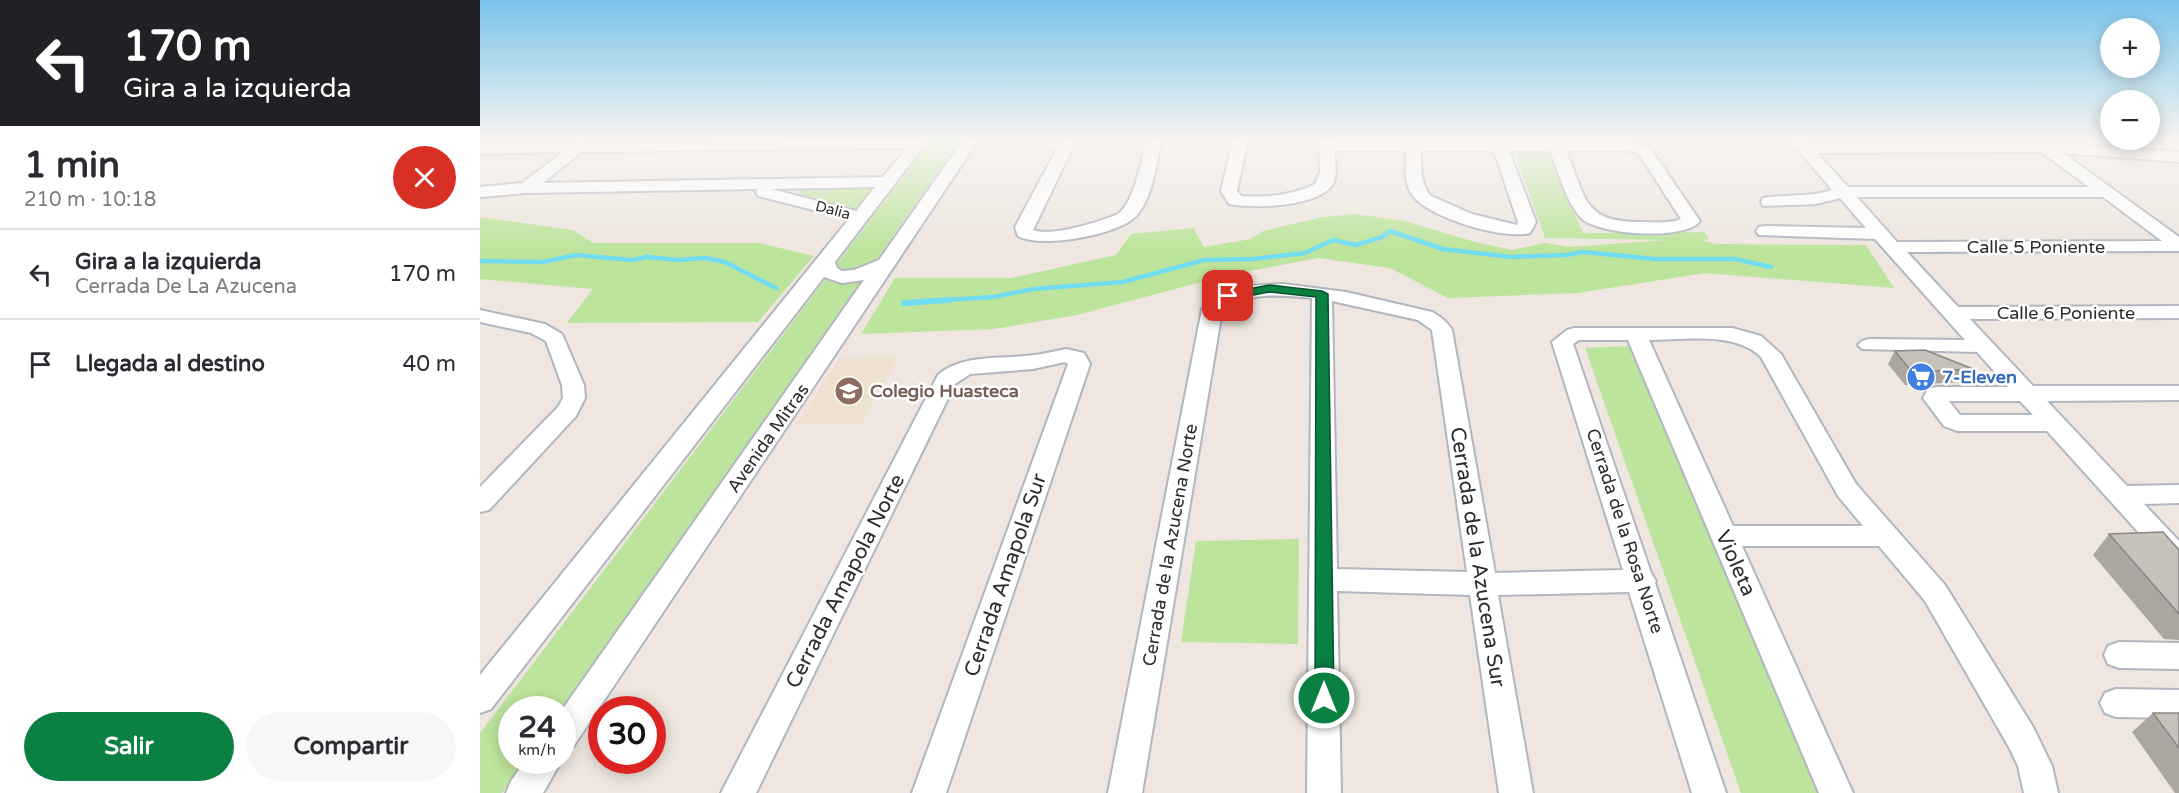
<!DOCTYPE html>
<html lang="es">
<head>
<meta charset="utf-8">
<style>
	body { margin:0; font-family:"Varela Round",sans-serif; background:#f7f7f7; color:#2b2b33; height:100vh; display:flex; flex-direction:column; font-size:22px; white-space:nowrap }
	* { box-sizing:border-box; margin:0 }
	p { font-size:20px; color:#7c7c81 }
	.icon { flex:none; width:33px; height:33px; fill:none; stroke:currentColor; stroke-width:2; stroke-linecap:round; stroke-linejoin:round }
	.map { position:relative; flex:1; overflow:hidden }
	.side { display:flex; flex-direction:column; background:#fff; width:480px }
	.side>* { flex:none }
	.banner { background:#202124; color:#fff; overflow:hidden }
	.fabs { position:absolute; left:1620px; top:18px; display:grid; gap:12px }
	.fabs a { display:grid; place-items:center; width:60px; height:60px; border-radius:50%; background:#fff; box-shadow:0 3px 15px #0003; font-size:30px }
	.speed { position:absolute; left:18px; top:696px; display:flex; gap:12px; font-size:30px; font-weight:700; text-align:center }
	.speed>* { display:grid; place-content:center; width:78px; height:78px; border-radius:50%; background:#fff; box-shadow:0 3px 15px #0003; line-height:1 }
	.speed small { font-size:15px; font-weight:400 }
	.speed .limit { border:9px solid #d22; background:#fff; color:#111 }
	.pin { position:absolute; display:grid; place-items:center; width:51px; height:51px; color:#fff; margin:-26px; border-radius:12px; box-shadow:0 3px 9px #0006 }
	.me { position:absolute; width:66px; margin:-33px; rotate:0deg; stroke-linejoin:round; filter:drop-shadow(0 0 4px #0008) }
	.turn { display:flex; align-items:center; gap:21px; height:126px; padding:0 24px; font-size:27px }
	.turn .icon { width:78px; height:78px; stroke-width:2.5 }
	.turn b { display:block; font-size:42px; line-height:51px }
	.round { display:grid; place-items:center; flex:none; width:63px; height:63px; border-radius:32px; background:#f7f7f7 }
	.overview { display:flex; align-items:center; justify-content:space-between; height:102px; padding:0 24px }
	h1 { font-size:36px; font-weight:700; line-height:45px }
	.primary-button { display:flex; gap:12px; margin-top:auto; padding:12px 24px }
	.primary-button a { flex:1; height:69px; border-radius:36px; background:#0b8043; color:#fff; font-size:24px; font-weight:700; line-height:69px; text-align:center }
	.primary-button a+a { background:#f7f7f7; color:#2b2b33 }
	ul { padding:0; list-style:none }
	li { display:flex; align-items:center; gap:18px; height:90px; padding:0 24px; border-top:2px solid #e1e1e2 }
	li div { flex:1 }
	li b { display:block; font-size:22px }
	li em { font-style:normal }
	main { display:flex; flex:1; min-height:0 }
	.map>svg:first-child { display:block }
	.education { fill:#efe1cf }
	.green { fill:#bde49c }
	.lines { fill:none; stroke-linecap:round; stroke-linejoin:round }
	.stream-far1 { stroke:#72ddf0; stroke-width:4.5 }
	.stream { stroke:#72ddf0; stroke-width:6 }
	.minor-casing { stroke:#b2b6c0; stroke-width:4 }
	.minor { fill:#fff; fill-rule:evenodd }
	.wall { fill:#aaa6a0 }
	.building { fill:#c6c1ba; stroke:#8b8782; stroke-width:1.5 }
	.route { fill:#0b8043; stroke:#07532c; stroke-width:1.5 }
	.labels { text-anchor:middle; stroke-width:5; stroke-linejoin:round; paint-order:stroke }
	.far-street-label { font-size:15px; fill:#2c2c2c; stroke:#fff }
	.street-label { font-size:18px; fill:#2c2c2c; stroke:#fff }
	.shop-label { font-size:18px; font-weight:bold; fill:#366cbe; stroke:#fff; text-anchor:start }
	.education-label { font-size:18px; font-weight:bold; fill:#785e54; stroke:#fff; text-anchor:start }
	.near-street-label { font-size:21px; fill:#2c2c2c; stroke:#fff }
</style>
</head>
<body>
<main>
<section class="side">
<div class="banner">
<div class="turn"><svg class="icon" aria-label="left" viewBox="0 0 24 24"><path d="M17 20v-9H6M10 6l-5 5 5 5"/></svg><div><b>170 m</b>Gira a la izquierda</div></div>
</div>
<div class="overview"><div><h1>1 min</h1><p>210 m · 10:18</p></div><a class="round" style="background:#d93025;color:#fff"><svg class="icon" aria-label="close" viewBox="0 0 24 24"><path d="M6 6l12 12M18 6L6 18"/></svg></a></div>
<ul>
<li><svg class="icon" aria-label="left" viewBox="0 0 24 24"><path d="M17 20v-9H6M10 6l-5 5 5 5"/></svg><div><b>Gira a la izquierda</b><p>Cerrada De La Azucena</p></div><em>170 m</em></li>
<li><svg class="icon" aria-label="arrive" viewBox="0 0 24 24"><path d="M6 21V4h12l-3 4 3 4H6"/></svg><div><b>Llegada al destino</b></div><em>40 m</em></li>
</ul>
<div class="primary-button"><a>Salir</a><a>Compartir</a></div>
</section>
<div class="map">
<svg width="1699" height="793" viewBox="0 0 1699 793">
	<rect width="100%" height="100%" fill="#eee6df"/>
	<path class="education" d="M 418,356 L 381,424 L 317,424 L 360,359 Z"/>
	<path class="green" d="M 452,139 L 481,139 L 81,709 L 32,710 L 32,760 L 45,761 L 22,793 L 0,793 L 0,733 Z
		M 1067,151 L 1103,233 L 1224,232 L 1229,239 L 1223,240 L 1235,244 L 1386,245 L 1414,288 L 1225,273 L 1098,293 L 968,298 L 910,268 L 838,258 L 744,276 L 597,315 L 514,329 L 381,334 L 415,278 L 531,278 L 636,255 L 651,234 L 713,228 L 724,247 L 771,239 L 783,231 L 843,217 L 875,214 L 925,221 L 995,242 L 1032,250 L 1065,243 L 1090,247 L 1185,240 L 1065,238 L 1035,153 Z
		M 394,187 L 375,209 L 319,196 L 319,192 L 325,189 Z
		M 0,217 L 93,230 L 113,243 L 279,243 L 334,256 L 278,322 L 87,323 L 113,289 L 0,279 Z
		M 1150,346 L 1338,793 L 1261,793 L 1105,348 Z
		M 819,539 L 818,644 L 701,642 L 716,541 Z"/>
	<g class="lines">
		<path class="stream-far1" d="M 0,261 L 63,262 L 96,255 L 152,260 L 167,257 L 198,260 L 226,258 L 245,262 L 296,288
			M 447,301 L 514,297 L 553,289 L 643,282 L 724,260 L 773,259 L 825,253 L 853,240 L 876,245 L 902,237 L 910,231 L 963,249 L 1031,257 L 1086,255 L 1103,252 L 1175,259 L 1255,259 L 1291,267"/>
		<path class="stream" d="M 424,303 L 469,300"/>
		<g class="minor-casing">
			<path id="minor" d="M 449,139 L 355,262 L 357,268 L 362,271 L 374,270 L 399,260 L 484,139 L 499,139 L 93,747 L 82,751 L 82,710 L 384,280 L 362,283 L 344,277 L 11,709 L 0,713 L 0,675 L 369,219 L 278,196 L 276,192 L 278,189 L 46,193 L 0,197 L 0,187 L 42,183 L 83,152 L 0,154 L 0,144 L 95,143 L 102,140 L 108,143 ZM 427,148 L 403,177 L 63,183 L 102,152 ZM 395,187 L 376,211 L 291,189 Z
				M 582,139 L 597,139 L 553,230 C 572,237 619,222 638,214 C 655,201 661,160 667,139 L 682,139 C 677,162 673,195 658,214 C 642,235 560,249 538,236 L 535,227 Z
				M 753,139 L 768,139 L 757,191 L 761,196 C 785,198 813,195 835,184 L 840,172 L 839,139 L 853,139 L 854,141 L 1152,141 L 1170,148 L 1220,221 C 1206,241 1117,235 1101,218 C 1085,200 1079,172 1070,151 L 1029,151 L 1056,222 L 1050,233 C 1023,240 950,218 933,196 C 923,184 926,165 926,151 L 854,151 C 855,161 858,175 853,184 C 839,207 773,209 749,204 L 741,191 ZM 941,151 L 1014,151 L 1038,222 L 1037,225 L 992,214 L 951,196 C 940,184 941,167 941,151 ZM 1086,151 L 1150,151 L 1159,154 L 1201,219 C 1189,224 1172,222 1159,222 C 1101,222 1106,195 1086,151 Z
				M 1309,139 L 1324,139 L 1329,144 L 1565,142 L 1699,152 L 1699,162 L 1583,153 L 1699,237 L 1699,251 L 1427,252 L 1478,307 L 1699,306 L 1699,318 L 1490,319 L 1553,386 L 1699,386 L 1699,400 L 1567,401 L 1647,486 L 1699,485 L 1699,503 L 1664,504 L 1699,541 L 1699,570 L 1689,566 L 1567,431 L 1477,431 L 1464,426 L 1443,398 L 1448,389 L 1456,387 L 1528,387 L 1497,352 L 1382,349 L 1378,345 L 1382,341 L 1389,339 L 1485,340 L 1395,239 L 1279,235 L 1276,231 L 1279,227 L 1285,226 L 1386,228 L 1360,198 L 1336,204 L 1283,206 L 1281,202 L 1283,198 L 1289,197 L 1336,194 L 1352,190 ZM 1561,152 L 1609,187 L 1368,187 L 1337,153 ZM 1377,197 L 1623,197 L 1682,241 L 1417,242 ZM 1469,401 L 1540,401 L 1553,415 L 1480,415 Z
				M 803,284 L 866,292 L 952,312 C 961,317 966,321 972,330 L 1015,573 L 1143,570 L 1072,342 L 1087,330 L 1094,328 L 1252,328 L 1281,336 L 1301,354 L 1376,484 L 1465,585 L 1553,727 L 1572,766 L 1578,793 L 1544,793 L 1538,766 L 1530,749 L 1445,601 L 1399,546 L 1262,546 L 1373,793 L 1339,793 L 1148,340 L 1099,340 L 1093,344 L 1171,573 L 1176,581 L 1175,583 L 1246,793 L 1212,793 L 1149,592 L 1018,595 L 1053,793 L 1019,793 L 990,595 L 857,591 L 861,793 L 827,793 L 832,298 C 799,295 770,291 742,311 L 662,793 L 628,793 L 722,309 C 739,285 776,285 803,284 ZM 852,301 L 938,320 L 952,330 L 987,572 L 857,569 ZM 1169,340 C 1203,340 1255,331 1281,357 L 1358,496 L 1383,526 L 1253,526 Z
				M 0,310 L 65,324 L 82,334 L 104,385 L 105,398 L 96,416 L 9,510 L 0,512 L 0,487 L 78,407 L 83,398 L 82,385 L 66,341 L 51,333 L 0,322 Z
				M 586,349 L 604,353 L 610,364 L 466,793 L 432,793 L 588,364 L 585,362 L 553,369 L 490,374 L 475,384 L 276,793 L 241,793 L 458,375 C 483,353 522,360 554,355 C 564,354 575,351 586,349 Z
				M 1639,642 L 1699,643 L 1699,669 L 1639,668 L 1628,664 L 1624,655 L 1628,646 Z
				M 1636,689 L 1699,690 L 1699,718 L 1636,717 L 1625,713 L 1620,703 L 1625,693 Z
				M 46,760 L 82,760 L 63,793 L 26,793 L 31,781 Z"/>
		</g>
		<use href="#minor" class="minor"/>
	</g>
	<path class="wall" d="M 1415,351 L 1493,369 L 1485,382 L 1425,385 L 1408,364 Z
		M 1629,534 L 1699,550 L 1699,640 L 1684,639 L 1613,555 Z
		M 1673,713 L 1699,713 L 1699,793 L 1695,793 L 1652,732 Z"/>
	<path class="building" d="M 1445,350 L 1493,369 L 1432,372 L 1415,351 Z
		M 1683,532 L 1699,550 L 1699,614 L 1629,534 Z
		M 1673,713 L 1699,713 L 1699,748 Z"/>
	<linearGradient id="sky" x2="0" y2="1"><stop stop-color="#79c4eb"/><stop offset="0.56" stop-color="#f7f4f1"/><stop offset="1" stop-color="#f7f4f1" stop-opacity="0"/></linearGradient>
	<rect width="1699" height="250" fill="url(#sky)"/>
	<path class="route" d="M 789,285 L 842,291 L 848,294 L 854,698 L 851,704 L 844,707 L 837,704 L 835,698 L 836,297 L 789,292 L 748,300 L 743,296 L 748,293 Z"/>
	<defs>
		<g id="supermarket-disc" transform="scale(1.5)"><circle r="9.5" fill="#3f7fe0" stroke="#fff"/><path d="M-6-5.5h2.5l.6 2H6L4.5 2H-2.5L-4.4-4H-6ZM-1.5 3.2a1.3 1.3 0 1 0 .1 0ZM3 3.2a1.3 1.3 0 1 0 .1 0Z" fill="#fff"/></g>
		<g id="school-disc" transform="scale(1.5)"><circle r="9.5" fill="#8d6e63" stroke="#fff"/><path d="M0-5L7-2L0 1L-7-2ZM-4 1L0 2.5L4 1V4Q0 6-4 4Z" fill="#fff"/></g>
	</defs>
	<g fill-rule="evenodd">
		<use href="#supermarket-disc" x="1441" y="377"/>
		<use href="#school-disc" x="369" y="391"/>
	</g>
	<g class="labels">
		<g class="far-street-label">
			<text transform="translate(353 210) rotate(15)" y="5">Dalia</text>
		</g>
		<g class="street-label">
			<text x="1556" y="253">Calle 5 Poniente</text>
			<text x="1586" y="319">Calle 6 Poniente</text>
			<text transform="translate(288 438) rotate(-55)" y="6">Avenida Mitras</text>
			<text transform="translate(1145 531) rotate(72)" y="6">Cerrada de la Rosa Norte</text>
			<text transform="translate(690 545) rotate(-80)" y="6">Cerrada de la Azucena Norte</text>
		</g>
		<g class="shop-label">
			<text x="1462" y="383">7-Eleven</text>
		</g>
		<g class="education-label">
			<text x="390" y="397">Colegio Huasteca</text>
		</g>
		<g class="near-street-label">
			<text transform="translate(998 557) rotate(81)" y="7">Cerrada de la Azucena Sur</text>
			<text transform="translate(1256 563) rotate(66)" y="7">Violeta</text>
			<text transform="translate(525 575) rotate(-71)" y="7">Cerrada Amapola Sur</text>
			<text transform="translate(365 581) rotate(-63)" y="7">Cerrada Amapola Norte</text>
		</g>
	</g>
</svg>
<div class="fabs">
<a>+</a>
<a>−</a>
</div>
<div class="speed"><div>24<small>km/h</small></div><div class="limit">30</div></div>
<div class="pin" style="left:748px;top:296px;background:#d93025"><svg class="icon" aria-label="arrive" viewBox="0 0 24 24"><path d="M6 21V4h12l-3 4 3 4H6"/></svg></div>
<svg class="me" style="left:844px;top:698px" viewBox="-20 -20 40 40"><circle r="17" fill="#0b8043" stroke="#fff" stroke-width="3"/><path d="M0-11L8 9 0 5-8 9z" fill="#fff"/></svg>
</div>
</main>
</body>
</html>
